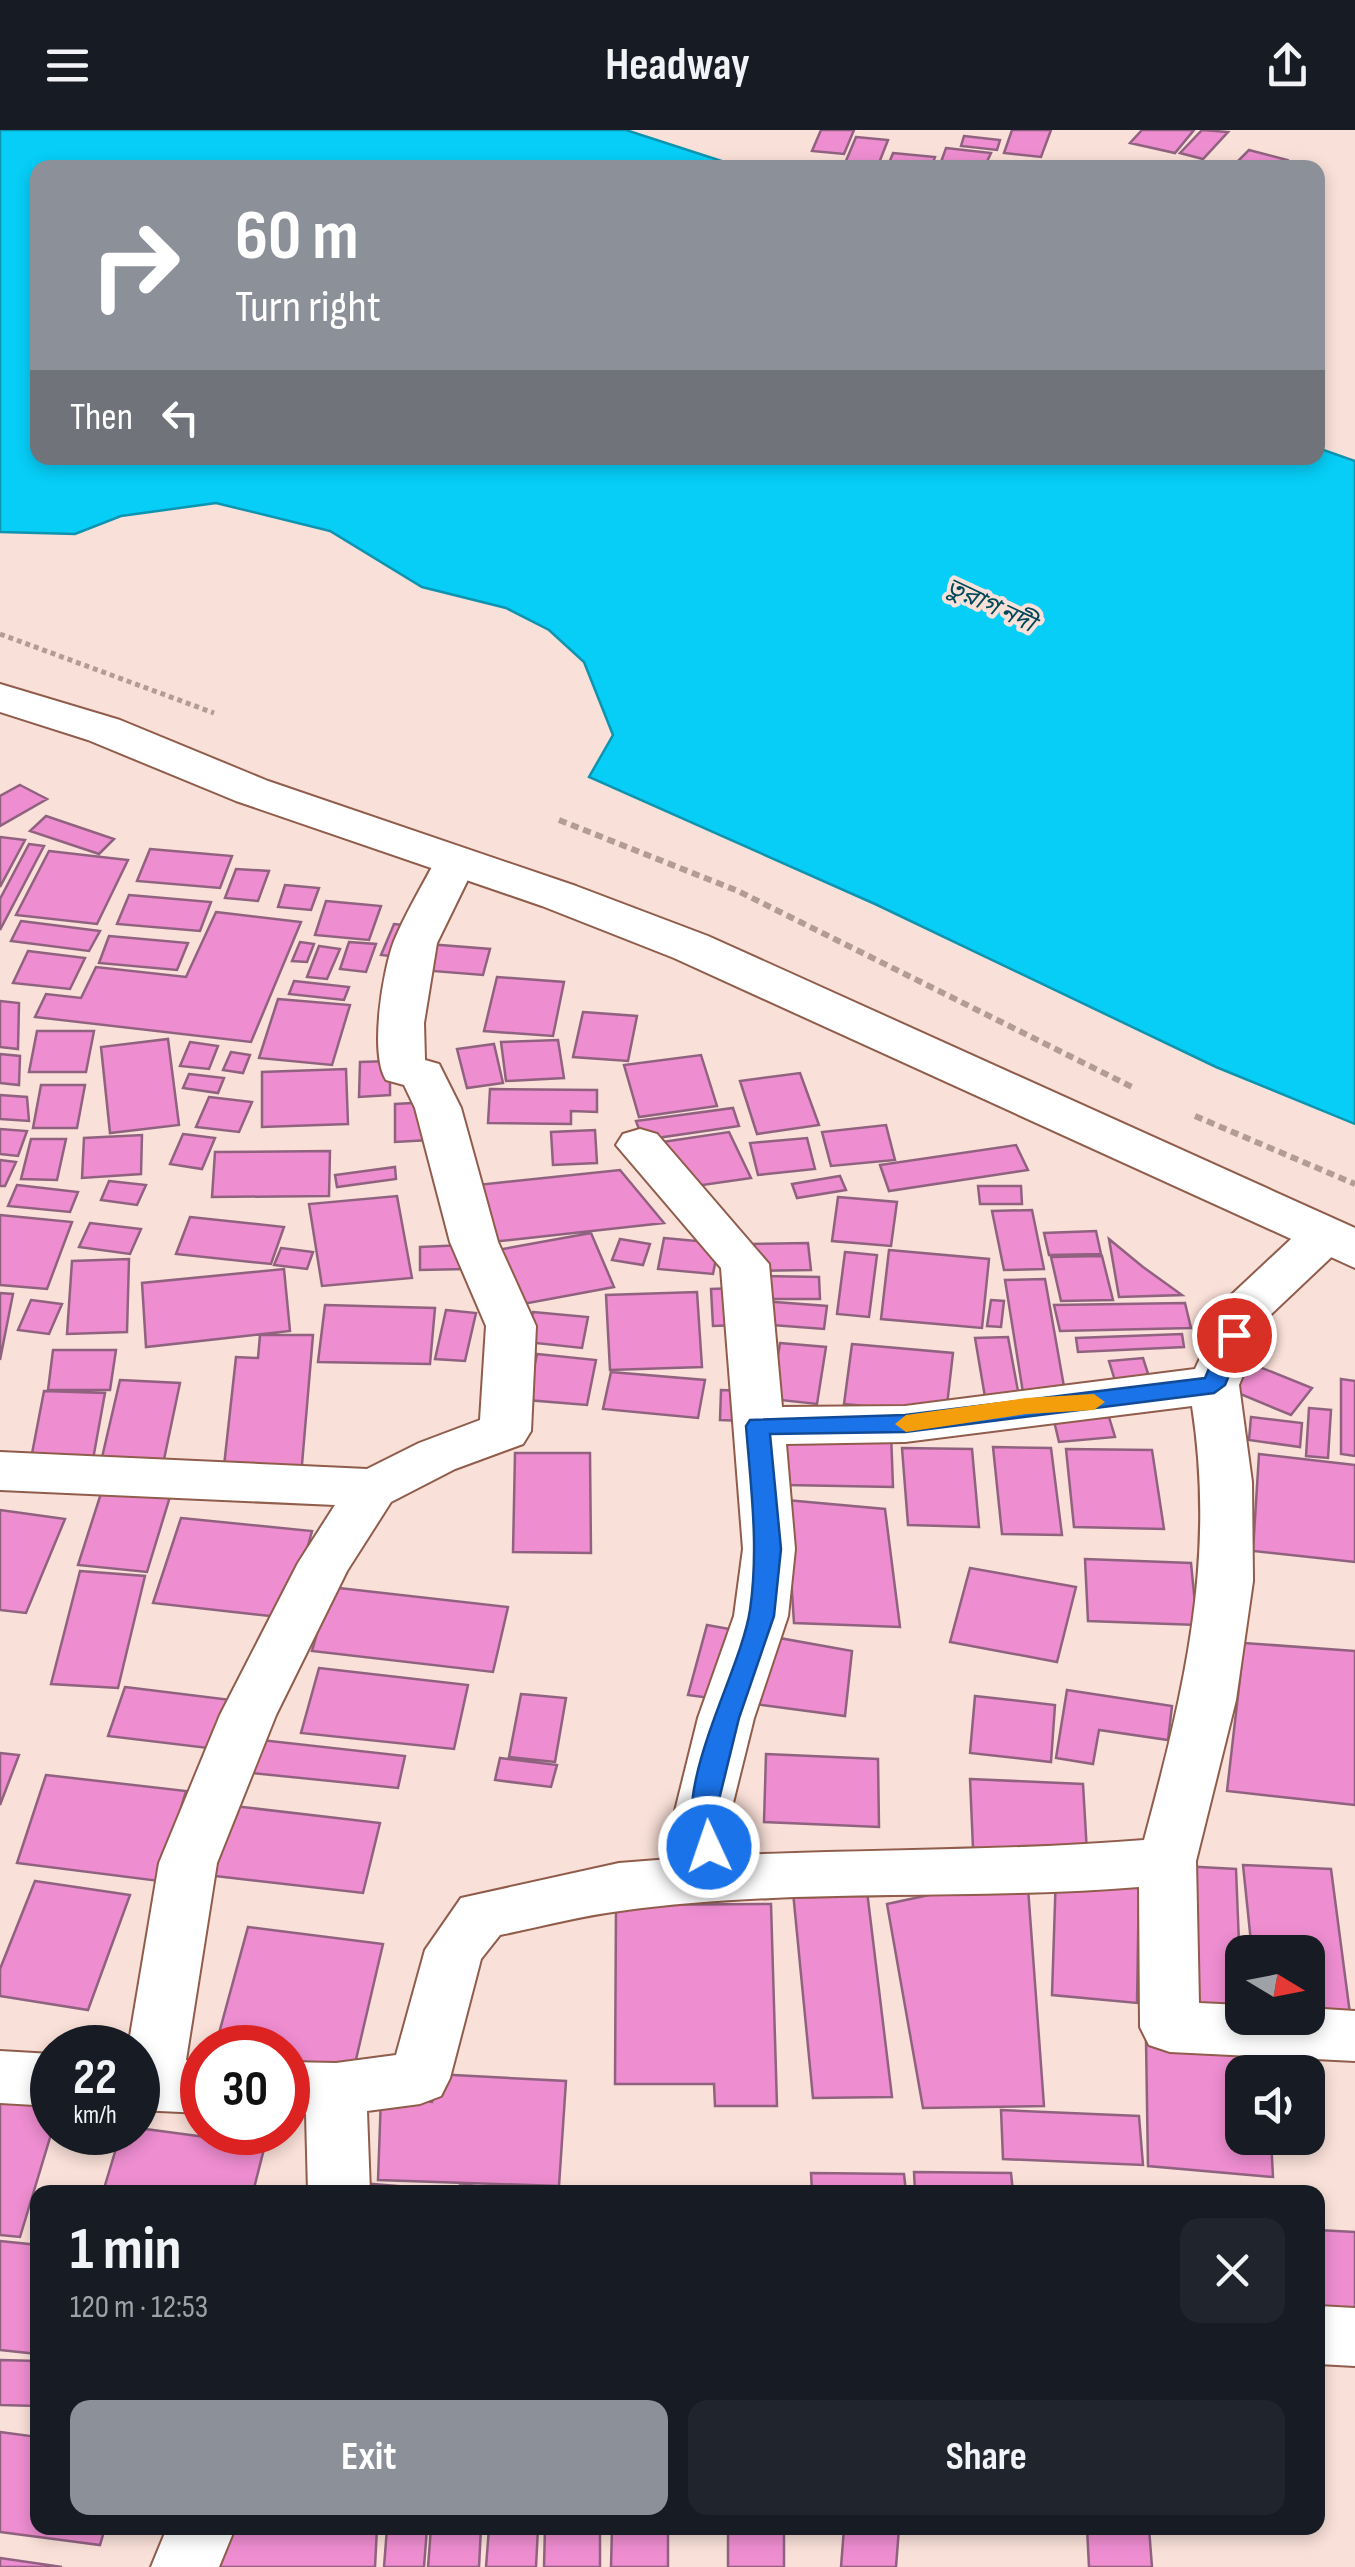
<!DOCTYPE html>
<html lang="en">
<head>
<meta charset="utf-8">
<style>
	body { margin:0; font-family:"Sofia Sans Condensed","Noto Sans Bengali",sans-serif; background:#20242c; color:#f1f3f6; height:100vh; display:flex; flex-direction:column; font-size:38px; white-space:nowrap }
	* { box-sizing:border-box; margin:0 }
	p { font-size:32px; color:#9ea1a6 }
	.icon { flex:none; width:55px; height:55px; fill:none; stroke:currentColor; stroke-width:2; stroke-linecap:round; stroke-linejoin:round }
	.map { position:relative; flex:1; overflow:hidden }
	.sheet { position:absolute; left:30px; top:2055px; width:1295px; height:350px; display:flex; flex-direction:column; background:#171b24; border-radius:20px; box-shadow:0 5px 15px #0003 }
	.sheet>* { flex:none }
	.top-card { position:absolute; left:30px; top:30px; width:1295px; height:305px; border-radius:20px; box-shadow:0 5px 15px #0003; background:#8c9099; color:#fff; overflow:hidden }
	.needle { width:65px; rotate:100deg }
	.controls { position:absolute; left:1225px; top:1805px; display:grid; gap:20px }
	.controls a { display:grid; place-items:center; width:100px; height:100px; border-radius:20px; background:#171b24; box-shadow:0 5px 15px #0003; font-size:50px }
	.speed { position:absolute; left:30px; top:1895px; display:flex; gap:20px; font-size:50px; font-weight:700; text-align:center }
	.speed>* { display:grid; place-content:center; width:130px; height:130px; border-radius:50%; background:#171b24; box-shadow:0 5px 15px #0003; line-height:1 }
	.speed small { font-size:25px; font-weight:400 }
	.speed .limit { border:15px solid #d22; background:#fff; color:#111 }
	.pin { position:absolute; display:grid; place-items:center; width:85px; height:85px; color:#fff; margin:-42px; border:5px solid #fff; border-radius:50%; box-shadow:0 2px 10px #0007 }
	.me { position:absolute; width:110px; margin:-55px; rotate:357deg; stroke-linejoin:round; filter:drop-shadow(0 0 8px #0008) }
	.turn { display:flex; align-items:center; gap:35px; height:210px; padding:0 40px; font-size:45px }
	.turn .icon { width:130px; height:130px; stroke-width:2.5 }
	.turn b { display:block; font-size:70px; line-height:85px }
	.then { display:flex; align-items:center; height:95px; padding:0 40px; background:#0003; gap:20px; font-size:38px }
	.round { display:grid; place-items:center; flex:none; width:105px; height:105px; border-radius:20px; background:#20242c }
	.summary { display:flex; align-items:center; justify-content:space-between; height:170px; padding:0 40px }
	h1 { font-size:60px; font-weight:700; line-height:75px }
	.primary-button { display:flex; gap:20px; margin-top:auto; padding:20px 40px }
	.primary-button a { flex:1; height:115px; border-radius:20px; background:#8c9099; color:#fff; font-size:40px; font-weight:700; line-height:115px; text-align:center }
	.primary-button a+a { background:#20242c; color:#f1f3f6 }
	header { display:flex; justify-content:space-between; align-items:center; height:130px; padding:0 40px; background:#171b24; font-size:45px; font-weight:700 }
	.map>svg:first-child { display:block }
	.water { fill:#06cef7; stroke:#0e94af; stroke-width:2.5 }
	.building { fill:#ee8dd0; stroke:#906280; stroke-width:2.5 }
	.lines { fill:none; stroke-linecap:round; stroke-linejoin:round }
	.minor-casing { stroke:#905c4b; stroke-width:4 }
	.trunk-casing { stroke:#905c4b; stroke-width:4 }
	.path-far1 { stroke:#b39c94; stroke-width:5; stroke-dasharray:5 4; stroke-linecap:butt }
	.path { stroke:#b39c94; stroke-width:6; stroke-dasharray:8 5; stroke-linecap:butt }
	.minor { fill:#fff; fill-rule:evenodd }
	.trunk { fill:#fff; fill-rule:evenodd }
	.route { fill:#1a73e8; stroke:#114b97; stroke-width:2.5 }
	.slow { fill:#f59e0b }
	.labels { text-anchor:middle; stroke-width:8; stroke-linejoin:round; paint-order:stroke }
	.far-water-label { font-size:25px; font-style:italic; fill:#004959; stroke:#f9e0d8 }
</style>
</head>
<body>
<header><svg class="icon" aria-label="menu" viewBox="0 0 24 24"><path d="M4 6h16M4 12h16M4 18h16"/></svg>Headway<svg class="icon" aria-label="share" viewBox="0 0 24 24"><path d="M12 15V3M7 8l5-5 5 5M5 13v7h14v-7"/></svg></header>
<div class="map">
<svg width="1355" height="2437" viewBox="0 0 1355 2437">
	<rect width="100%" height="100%" fill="#f9e0d8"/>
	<path class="water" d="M 0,0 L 626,0 L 740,37 L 38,38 L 38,328 L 1318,328 L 1318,318 L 1355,331 L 1355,994 L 1216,937 L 875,774 L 589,647 L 613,605 L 584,532 L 549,500 L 506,478 L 422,457 L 330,401 L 216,373 L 121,386 L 75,404 L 0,402 Z"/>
	<path class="building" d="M 821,0 L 854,0 L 844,24 L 812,21 Z
		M 1012,0 L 1051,0 L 1041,27 L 1004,23 Z
		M 1142,0 L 1194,0 L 1175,23 L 1130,13 Z
		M 1202,0 L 1228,2 L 1203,29 L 1180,23 Z
		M 964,6 L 1000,10 L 997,20 L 961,16 Z
		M 856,7 L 888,10 L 877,38 L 843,38 Z
		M 946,18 L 991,23 L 985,36 L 941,32 Z
		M 1249,20 L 1287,30 L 1279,38 L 1236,33 Z
		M 893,23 L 935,27 L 931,38 L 887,38 Z
		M 20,655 L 47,669 L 0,696 L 0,666 Z
		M 46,686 L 114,709 L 99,724 L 30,701 Z
		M 0,707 L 25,710 L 0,757 Z
		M 29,714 L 44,716 L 0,800 L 0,769 Z
		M 150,719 L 232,726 L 220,758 L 137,751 Z
		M 49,721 L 128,730 L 97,794 L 16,785 Z
		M 236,739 L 269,741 L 258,771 L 225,768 Z
		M 285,755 L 319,758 L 311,780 L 278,777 Z
		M 129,765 L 211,772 L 200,801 L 117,794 Z
		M 326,771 L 381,776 L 369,810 L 315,805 Z
		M 216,782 L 301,792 L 251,912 L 35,887 L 46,864 L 81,868 L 96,837 L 186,847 Z
		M 21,791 L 100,801 L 89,821 L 11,811 Z
		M 394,794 L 412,796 L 399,827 L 381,825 Z
		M 109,806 L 188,813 L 177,840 L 99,833 Z
		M 300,812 L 314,814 L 307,832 L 292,831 Z
		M 349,812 L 376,814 L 366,842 L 340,839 Z
		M 428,814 L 490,819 L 483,845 L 420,840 Z
		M 319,816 L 340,819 L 327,849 L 307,847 Z
		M 28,821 L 85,828 L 70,859 L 13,853 Z
		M 497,847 L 564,852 L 553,906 L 484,901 Z
		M 294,851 L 349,857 L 344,870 L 289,864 Z
		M 278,869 L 350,875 L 332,935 L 259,928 Z
		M 0,871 L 19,873 L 18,919 L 0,917 Z
		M 583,882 L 637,886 L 628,931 L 573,927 Z
		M 37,901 L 94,901 L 86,942 L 29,942 Z
		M 168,909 L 179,995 L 110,1003 L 101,917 Z
		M 558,910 L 564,948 L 506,951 L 501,912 Z
		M 190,912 L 218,916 L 209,939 L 180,936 Z
		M 494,914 L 503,953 L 467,958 L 457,919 Z
		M 231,922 L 250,925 L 243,943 L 223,940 Z
		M 0,924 L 20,926 L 19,955 L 0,953 Z
		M 701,925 L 717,976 L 639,987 L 624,935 Z
		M 390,931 L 390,965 L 359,967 L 360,932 Z
		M 346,939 L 348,994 L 262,997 L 262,942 Z
		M 800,943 L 819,995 L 757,1004 L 740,951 Z
		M 189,944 L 224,948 L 218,963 L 183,958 Z
		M 41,955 L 85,955 L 77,998 L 33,998 Z
		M 490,959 L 597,960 L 597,982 L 571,981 L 571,994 L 488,993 Z
		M 0,965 L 27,967 L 29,991 L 0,989 Z
		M 209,967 L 252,972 L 239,1002 L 196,997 Z
		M 430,972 L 430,1010 L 395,1012 L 395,974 Z
		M 733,978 L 739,996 L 643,1010 L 636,991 Z
		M 886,995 L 895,1030 L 831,1036 L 822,1002 Z
		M 0,999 L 27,1001 L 18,1026 L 0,1024 Z
		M 595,1000 L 597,1033 L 553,1035 L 551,1002 Z
		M 729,1002 L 751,1048 L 689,1057 L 656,1013 Z
		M 183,1004 L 215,1008 L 202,1039 L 170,1034 Z
		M 142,1005 L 141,1044 L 82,1048 L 84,1008 Z
		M 807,1008 L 815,1039 L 758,1045 L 750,1013 Z
		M 31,1009 L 66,1009 L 57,1050 L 21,1049 Z
		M 1016,1015 L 1028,1040 L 889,1061 L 880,1035 Z
		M 330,1021 L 329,1066 L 212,1067 L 215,1022 Z
		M 0,1030 L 16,1032 L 5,1056 L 0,1056 Z
		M 395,1037 L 396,1049 L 337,1057 L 335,1045 Z
		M 620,1040 L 664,1093 L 482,1113 L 468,1056 Z
		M 840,1046 L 846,1060 L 797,1068 L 792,1054 Z
		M 109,1051 L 146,1055 L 137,1075 L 101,1070 Z
		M 17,1055 L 78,1062 L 70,1082 L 8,1076 Z
		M 978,1056 L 1021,1056 L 1022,1074 L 980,1074 Z
		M 397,1066 L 412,1148 L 322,1156 L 309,1074 Z
		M 838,1067 L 897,1072 L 891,1116 L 832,1111 Z
		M 1032,1080 L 1044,1139 L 1004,1140 L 992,1081 Z
		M 0,1085 L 72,1092 L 47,1159 L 0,1155 Z
		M 190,1087 L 284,1097 L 271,1134 L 176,1124 Z
		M 90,1093 L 141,1099 L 130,1124 L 79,1117 Z
		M 1096,1101 L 1101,1124 L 1049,1125 L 1044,1103 Z
		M 591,1103 L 614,1157 L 507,1177 L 486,1122 Z
		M 664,1108 L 719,1113 L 713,1144 L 658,1139 Z
		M 620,1109 L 650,1114 L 643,1135 L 612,1130 Z
		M 1109,1109 L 1143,1137 L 1182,1165 L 1119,1167 Z
		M 808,1113 L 811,1140 L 749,1141 L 747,1114 Z
		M 465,1115 L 466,1139 L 420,1140 L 420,1117 Z
		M 281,1118 L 313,1122 L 307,1139 L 274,1135 Z
		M 889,1120 L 989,1129 L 982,1198 L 881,1189 Z
		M 845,1122 L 877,1125 L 869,1187 L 837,1184 Z
		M 1102,1126 L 1113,1170 L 1061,1171 L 1051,1127 Z
		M 129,1129 L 127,1202 L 67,1204 L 72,1131 Z
		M 284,1139 L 290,1201 L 146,1217 L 142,1153 Z
		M 758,1146 L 819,1147 L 820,1169 L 759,1169 Z
		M 1045,1149 L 1066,1268 L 1024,1269 L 1005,1150 Z
		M 736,1158 L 738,1195 L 713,1196 L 711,1159 Z
		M 697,1162 L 702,1237 L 610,1240 L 606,1165 Z
		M 0,1163 L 13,1164 L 0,1230 Z
		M 31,1170 L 62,1174 L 49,1204 L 18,1200 Z
		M 991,1170 L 1004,1171 L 1001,1197 L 987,1196 Z
		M 762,1171 L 827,1176 L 824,1199 L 759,1194 Z
		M 1185,1173 L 1191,1198 L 1060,1201 L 1054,1175 Z
		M 325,1175 L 435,1178 L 430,1234 L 318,1232 Z
		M 446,1180 L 476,1183 L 465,1231 L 435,1229 Z
		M 533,1182 L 588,1187 L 582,1218 L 526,1212 Z
		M 1182,1204 L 1184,1217 L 1078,1222 L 1076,1208 Z
		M 260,1205 L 313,1205 L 301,1346 L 223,1345 L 236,1227 L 258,1228 Z
		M 1008,1207 L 1020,1272 L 986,1273 L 975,1208 Z
		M 780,1213 L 826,1217 L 817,1274 L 771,1269 Z
		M 852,1214 L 953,1223 L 946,1284 L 844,1274 Z
		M 53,1220 L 116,1220 L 110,1260 L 48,1260 Z
		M 537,1224 L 596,1230 L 587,1275 L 527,1270 Z
		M 1143,1228 L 1150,1250 L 1116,1254 L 1109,1231 Z
		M 1247,1232 L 1312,1258 L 1291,1285 L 1226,1258 Z
		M 611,1242 L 705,1250 L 698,1288 L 603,1279 Z
		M 1341,1249 L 1355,1251 L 1355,1326 L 1341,1324 Z
		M 120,1250 L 180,1253 L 162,1339 L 100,1336 Z
		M 721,1260 L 745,1261 L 745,1291 L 720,1290 Z
		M 44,1261 L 105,1263 L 92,1335 L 30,1334 Z
		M 1309,1278 L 1331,1280 L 1328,1328 L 1306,1326 Z
		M 1109,1287 L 1115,1307 L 1059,1312 L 1054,1291 Z
		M 1251,1287 L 1302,1293 L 1300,1317 L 1249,1310 Z
		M 786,1301 L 891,1303 L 893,1357 L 787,1355 Z
		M 993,1317 L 1051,1318 L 1062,1405 L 1002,1404 Z
		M 902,1318 L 972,1319 L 979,1397 L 908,1395 Z
		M 1066,1319 L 1152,1320 L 1164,1399 L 1074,1397 Z
		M 515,1323 L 590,1323 L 591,1423 L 513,1422 Z
		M 1259,1324 L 1355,1335 L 1355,1432 L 1253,1421 Z
		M 104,1354 L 172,1360 L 147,1442 L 78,1435 Z
		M 786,1370 L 885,1379 L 900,1497 L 794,1493 Z
		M 0,1380 L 65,1389 L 26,1483 L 0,1480 Z
		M 181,1388 L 312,1401 L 288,1488 L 153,1473 Z
		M 1085,1429 L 1191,1433 L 1197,1495 L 1088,1491 Z
		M 970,1438 L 1076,1457 L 1057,1532 L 950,1512 Z
		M 80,1441 L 145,1446 L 118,1558 L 51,1554 Z
		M 330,1457 L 508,1477 L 493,1542 L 312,1521 Z
		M 707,1495 L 852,1521 L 845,1586 L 688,1565 Z
		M 1244,1513 L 1355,1521 L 1355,1675 L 1227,1661 Z
		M 319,1538 L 468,1555 L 454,1619 L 301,1603 Z
		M 125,1557 L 231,1570 L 216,1619 L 108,1606 Z
		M 1067,1560 L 1172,1576 L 1168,1610 L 1099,1600 L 1093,1634 L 1056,1628 Z
		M 521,1564 L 566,1568 L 555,1632 L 509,1627 Z
		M 975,1566 L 1055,1575 L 1051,1632 L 970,1623 Z
		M 251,1609 L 405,1626 L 398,1658 L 243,1642 Z
		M 0,1623 L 19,1625 L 0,1675 Z
		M 766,1624 L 878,1629 L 879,1697 L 764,1692 Z
		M 500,1628 L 557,1635 L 551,1657 L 495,1650 Z
		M 46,1645 L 186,1661 L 159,1751 L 17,1733 Z
		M 970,1649 L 1083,1654 L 1087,1723 L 973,1718 Z
		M 225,1675 L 380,1693 L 363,1763 L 206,1745 Z
		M 1163,1735 L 1236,1739 L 1242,1888 L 1246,1888 L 1247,1895 L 1171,1891 Z
		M 1243,1735 L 1331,1739 L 1352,1899 L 1260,1895 L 1260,1888 L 1308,1888 L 1308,1822 L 1252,1822 Z
		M 1056,1742 L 1139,1751 L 1137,1873 L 1052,1865 Z
		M 1027,1744 L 1044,1976 L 923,1978 L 887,1774 Z
		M 35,1751 L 130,1765 L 88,1880 L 0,1866 L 0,1839 Z
		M 867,1761 L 892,1967 L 813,1968 L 793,1762 Z
		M 771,1774 L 777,1976 L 715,1976 L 714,1954 L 615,1954 L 616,1775 Z
		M 248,1797 L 383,1814 L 354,1938 L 288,1930 L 288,1918 L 215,1918 Z
		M 1146,1910 L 1267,1921 L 1268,1942 L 1242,1942 L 1242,2008 L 1271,2008 L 1273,2047 L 1148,2036 Z
		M 435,1944 L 566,1951 L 559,2056 L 378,2050 L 381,1967 L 432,1972 Z
		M 0,1965 L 52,1972 L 52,2001 L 20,2107 L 0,2105 Z
		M 1001,1980 L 1139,1986 L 1143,2035 L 1003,2029 Z
		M 138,1998 L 265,2015 L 253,2062 L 103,2062 L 121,2002 L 138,2002 Z
		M 914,2042 L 1011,2043 L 1013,2062 L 915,2062 Z
		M 811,2043 L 904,2044 L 906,2062 L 812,2062 Z
		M 361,2053 L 408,2057 L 407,2062 L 359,2062 Z
		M 460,2055 L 559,2062 L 460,2062 Z
		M 1318,2100 L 1355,2102 L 1355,2196 L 1318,2194 Z
		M 0,2111 L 38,2115 L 38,2224 L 0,2220 Z
		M 0,2230 L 38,2231 L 38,2276 L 0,2275 Z
		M 0,2302 L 38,2307 L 38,2398 L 105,2398 L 100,2415 L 0,2402 Z
		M 225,2398 L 377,2398 L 375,2437 L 215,2437 Z
		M 387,2398 L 427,2398 L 424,2437 L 384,2437 Z
		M 431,2398 L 481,2398 L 479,2437 L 428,2437 Z
		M 489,2398 L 538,2398 L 536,2437 L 486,2437 Z
		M 545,2398 L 600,2398 L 600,2437 L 544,2437 Z
		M 612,2398 L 668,2398 L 668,2437 L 611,2437 Z
		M 728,2398 L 784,2398 L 784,2437 L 728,2437 Z
		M 844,2398 L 899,2398 L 896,2437 L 841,2437 Z
		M 1087,2398 L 1149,2398 L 1152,2437 L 1089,2437 Z
		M 0,2428 L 62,2437 L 0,2437 Z"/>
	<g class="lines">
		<g class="minor-casing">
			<path id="minor" d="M 455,720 L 470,724 L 476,733 L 437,813 L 424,893 L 425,930 L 439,934 L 461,978 L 498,1112 L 536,1196 L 531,1301 L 523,1314 L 455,1339 L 391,1372 L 347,1441 L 276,1585 L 217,1733 L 186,1930 L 202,1931 L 202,1983 L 138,1980 L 138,1918 L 128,1918 L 159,1733 L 220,1585 L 298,1433 L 335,1375 L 0,1360 L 0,1322 L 367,1339 L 419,1313 L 480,1290 L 486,1196 L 450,1112 L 415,978 L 404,955 L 386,950 C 369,923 383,840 394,811 C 405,784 421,758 434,733 L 440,724 Z
				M 640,999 L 657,1004 L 769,1134 L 782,1277 L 905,1276 L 1195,1239 L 1228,1168 L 1307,1094 L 1324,1089 L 1341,1094 L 1348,1106 L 1341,1118 L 1266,1189 L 1239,1255 L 1252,1352 L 1253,1451 L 1236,1570 L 1196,1731 L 1199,1873 L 1242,1875 L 1242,1888 L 1308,1888 L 1308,1878 L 1355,1881 L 1355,1931 L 1170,1922 L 1149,1915 L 1140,1897 L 1139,1757 C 966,1771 791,1757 620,1781 C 580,1786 540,1797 500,1805 L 481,1829 L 450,1948 L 441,1966 L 420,1974 L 367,1981 L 370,2062 L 308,2062 L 306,1984 L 288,1984 L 288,1932 L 336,1933 L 396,1925 L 425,1820 L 461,1768 L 619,1733 L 683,1728 L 674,1685 L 698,1588 L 734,1486 L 743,1419 L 721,1138 L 616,1015 L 623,1004 ZM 1192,1276 C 1216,1431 1184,1561 1144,1710 C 1009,1721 874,1719 739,1725 L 730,1685 L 754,1588 L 788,1486 L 795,1419 L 786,1314 L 905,1312 Z
				M 0,1921 L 52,1924 L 52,1976 L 0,1973 Z
				M 1318,2176 L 1355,2178 L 1355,2236 L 1318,2234 Z
				M 167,2398 L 235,2398 L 219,2437 L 151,2437 Z"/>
		</g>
		<g class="trunk-casing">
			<path id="trunk" d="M 0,554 L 120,590 L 268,651 L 576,756 L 708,806 L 1355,1098 L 1355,1138 L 674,828 L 542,776 L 236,671 L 88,610 L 0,582 Z"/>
		</g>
		<path class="path-far1" d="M 0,504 L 214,583"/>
		<path class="path" d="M 559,690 L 738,761 L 1134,958
			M 1195,986 L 1355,1054"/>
		<use href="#minor" class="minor"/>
		<use href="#trunk" class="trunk"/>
	</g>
	<path class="route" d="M 1234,1197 L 1246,1205 L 1225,1255 L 1214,1263 L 905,1302 L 770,1304 L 781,1419 L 774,1486 L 739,1588 L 715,1686 L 722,1717 L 718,1725 L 709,1728 L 700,1725 C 667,1662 740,1546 750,1480 C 759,1418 751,1358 746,1296 L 750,1290 L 905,1285 L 1205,1248 L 1223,1205 Z"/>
	<path class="slow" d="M 1094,1264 L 1105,1272 L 1094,1280 L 1026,1284 L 906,1302 L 895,1294 L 906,1285 L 1026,1268 Z"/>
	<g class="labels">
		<g class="far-water-label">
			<text transform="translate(991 474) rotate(25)" y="9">তুরাগ নদী</text>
		</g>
	</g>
</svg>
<div class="controls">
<a><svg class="needle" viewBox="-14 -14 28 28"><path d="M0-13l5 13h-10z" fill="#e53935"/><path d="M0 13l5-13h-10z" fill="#9ea1a6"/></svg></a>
<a><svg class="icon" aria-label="sound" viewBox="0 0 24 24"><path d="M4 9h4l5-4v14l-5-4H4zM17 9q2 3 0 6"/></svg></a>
</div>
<div class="speed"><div>22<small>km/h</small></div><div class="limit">30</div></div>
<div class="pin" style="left:1234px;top:1205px;background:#d93025"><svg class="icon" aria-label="arrive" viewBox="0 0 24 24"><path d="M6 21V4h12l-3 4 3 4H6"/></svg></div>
<svg class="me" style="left:709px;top:1717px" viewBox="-20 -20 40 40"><circle r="17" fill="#1a73e8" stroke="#fff" stroke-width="3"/><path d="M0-11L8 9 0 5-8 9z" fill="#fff"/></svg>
<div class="top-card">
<div class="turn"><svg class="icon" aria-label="right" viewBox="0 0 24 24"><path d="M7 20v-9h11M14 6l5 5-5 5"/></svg><div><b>60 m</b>Turn right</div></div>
<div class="then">Then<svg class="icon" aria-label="left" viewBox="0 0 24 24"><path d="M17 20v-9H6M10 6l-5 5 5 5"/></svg></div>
</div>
<section class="sheet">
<div class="summary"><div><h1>1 min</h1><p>120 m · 12:53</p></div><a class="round"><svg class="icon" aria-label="close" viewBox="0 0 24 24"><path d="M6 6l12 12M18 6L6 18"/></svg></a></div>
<div class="primary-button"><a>Exit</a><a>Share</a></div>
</section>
</div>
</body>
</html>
